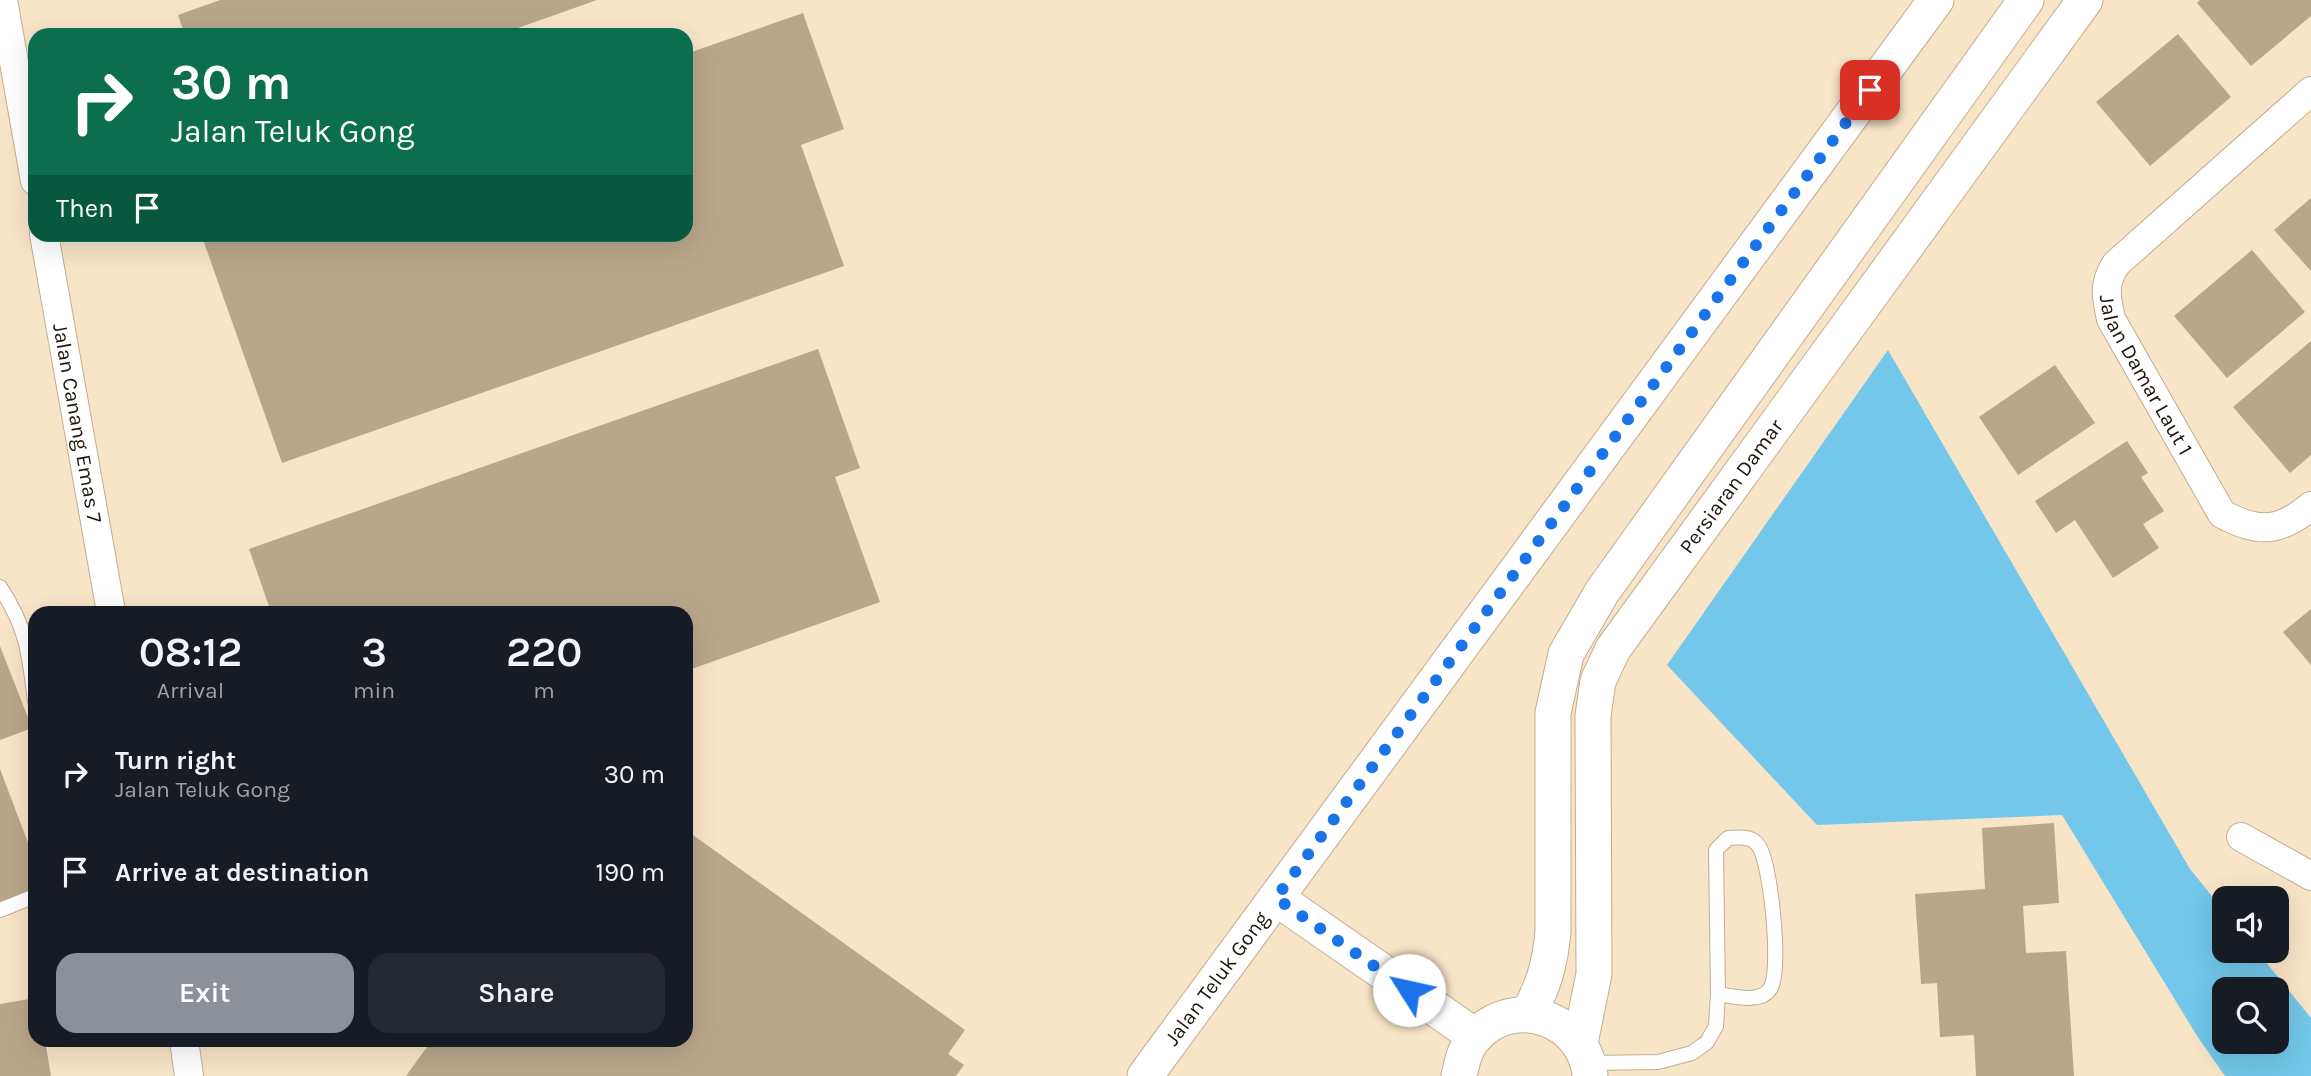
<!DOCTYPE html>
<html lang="en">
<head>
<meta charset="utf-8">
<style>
	body { margin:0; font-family:Karla,sans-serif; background:#242831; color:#f1f3f6; height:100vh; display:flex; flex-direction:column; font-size:26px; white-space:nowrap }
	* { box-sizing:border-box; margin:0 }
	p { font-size:23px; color:#9ea1a6 }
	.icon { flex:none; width:38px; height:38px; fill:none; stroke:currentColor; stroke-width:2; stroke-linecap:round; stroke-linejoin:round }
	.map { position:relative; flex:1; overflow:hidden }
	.side { position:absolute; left:28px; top:606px; width:665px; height:441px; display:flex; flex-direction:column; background:#171b24; border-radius:21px; box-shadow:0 7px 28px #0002 }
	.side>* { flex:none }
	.guide { position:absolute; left:28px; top:28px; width:665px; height:214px; border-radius:21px; box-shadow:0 7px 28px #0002; background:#0b6e4f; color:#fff; overflow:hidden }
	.fabs { position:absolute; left:2212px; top:886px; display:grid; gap:14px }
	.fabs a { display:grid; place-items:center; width:77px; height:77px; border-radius:14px; background:#171b24; box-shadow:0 7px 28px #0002; font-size:35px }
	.pin { position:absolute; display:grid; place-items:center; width:60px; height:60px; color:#fff; margin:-30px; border-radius:14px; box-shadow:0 4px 10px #0006 }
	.me { position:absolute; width:77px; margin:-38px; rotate:305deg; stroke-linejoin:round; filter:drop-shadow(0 0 5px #0008) }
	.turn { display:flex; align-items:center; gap:24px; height:147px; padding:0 28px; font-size:32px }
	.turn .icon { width:91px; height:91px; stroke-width:2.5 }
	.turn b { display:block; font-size:49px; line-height:60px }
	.then { display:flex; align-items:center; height:66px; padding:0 28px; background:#0003; gap:14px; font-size:26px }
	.eta { display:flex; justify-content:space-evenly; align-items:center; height:119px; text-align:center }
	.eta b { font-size:42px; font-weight:600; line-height:49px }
	.primary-button { display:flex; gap:14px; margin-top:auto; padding:14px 28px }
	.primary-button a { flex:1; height:80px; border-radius:21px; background:#8c9099; color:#fff; font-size:28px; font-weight:600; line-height:80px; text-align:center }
	.primary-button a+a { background:#242831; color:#f1f3f6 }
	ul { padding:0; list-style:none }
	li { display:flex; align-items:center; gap:21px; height:98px; padding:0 28px }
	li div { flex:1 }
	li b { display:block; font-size:26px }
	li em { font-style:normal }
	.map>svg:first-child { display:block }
	.water { fill:#72c7ea; fill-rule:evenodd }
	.building { fill:#b9a78a }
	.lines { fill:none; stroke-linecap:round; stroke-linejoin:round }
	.service-casing { stroke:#c0ae91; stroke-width:16 }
	.minor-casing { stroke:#c0ae91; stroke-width:30 }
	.tertiary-casing { stroke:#c0ae91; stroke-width:37 }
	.service { stroke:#fff; stroke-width:14 }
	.minor { stroke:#fff; stroke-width:28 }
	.tertiary { stroke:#fff; stroke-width:35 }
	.route { stroke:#1a73e8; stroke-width:12; stroke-dasharray:0 21.6 }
	.labels { text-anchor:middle; stroke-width:7; stroke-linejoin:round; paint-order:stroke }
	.street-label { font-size:21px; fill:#1c150b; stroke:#f8e4c7 }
</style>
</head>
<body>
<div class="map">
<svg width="2311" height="1076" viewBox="0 0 2311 1076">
	<rect width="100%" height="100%" fill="#f8e4c7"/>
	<path class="water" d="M 1888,350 L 2190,869 L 2224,911 L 2224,950 L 2256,950 L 2311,1018 L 2311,1076 L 2225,1076 L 2199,1039 L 2062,815 L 1817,825 L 1667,665 ZM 2224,989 L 2277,989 L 2277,1041 L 2224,1041 Z"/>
	<path class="building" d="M 220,0 L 597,0 L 498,35 L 185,35 L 178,15 Z
		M 2200,0 L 2311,0 L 2311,16 L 2251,66 L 2197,3 Z
		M 803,13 L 844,129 L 801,145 L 844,266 L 282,463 L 201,234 L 686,234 L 686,54 Z
		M 2178,34 L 2231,97 L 2150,166 L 2096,102 Z
		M 2311,198 L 2311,271 L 2274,230 Z
		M 2252,250 L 2305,312 L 2227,378 L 2174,316 Z
		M 2311,341 L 2311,455 L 2290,473 L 2233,407 Z
		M 818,349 L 860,468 L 835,477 L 880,602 L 686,671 L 686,612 L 271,612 L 249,549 Z
		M 2055,365 L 2095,423 L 2018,475 L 1979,417 Z
		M 2127,441 L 2148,473 L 2141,477 L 2164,511 L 2143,524 L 2159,548 L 2113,578 L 2075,520 L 2056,533 L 2035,501 Z
		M 2311,609 L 2311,665 L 2283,632 Z
		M 0,646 L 32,728 L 0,740 Z
		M 0,769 L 35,861 L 35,892 L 0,905 Z
		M 2054,823 L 2059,903 L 2023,906 L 2026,953 L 2066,951 L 2074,1076 L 1976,1076 L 1974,1035 L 1940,1037 L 1937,983 L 1921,984 L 1915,894 L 1985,889 L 1982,828 Z
		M 686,830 L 965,1030 L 948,1054 L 964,1065 L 956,1076 L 406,1076 L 432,1040 L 686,1040 Z
		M 35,998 L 35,1040 L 45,1040 L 51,1076 L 0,1076 L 0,1004 Z"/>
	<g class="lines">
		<g class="service-casing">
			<path id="service" d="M 0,587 C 27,628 29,653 35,701
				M 0,910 L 35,896
				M 1589,1063 L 1658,1062 L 1692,1053 L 1707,1042 L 1716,1026 L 1718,994 L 1716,850 L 1728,838 C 1738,837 1752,836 1758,845 C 1771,861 1782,973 1770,989 C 1760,1004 1733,996 1718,994"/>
		</g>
		<g class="minor-casing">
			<g id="minor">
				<path d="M 3,0 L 35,181"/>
				<path id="s1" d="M 2311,91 L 2116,264 C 2103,284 2106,296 2111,319 L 2222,514 C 2258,533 2279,533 2311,506"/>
				<path id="s2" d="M 44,234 L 111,612"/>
				<path d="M 2241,837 L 2311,876"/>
				<path d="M 184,1040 L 189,1076"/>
			</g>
		</g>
		<g class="tertiary-casing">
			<g id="tertiary">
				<path d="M 1276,898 L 1475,1036"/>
				<path d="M 1528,1014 C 1544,986 1550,963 1553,932 L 1553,713 L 1566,654 L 1602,592 L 2026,0"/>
				<path id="s3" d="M 1580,1043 L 1594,974 L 1593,716 L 1598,681 L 1613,649 L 2085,0"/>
				<path id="s4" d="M 1145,1076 L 1936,0"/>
				<path d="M 1459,1076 C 1462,1062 1465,1047 1476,1036 C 1515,993 1586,1020 1590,1076"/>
			</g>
		</g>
		<use href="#service" class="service"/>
		<use href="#minor" class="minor"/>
		<use href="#tertiary" class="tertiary"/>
	</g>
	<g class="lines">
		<path class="route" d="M 1409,990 L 1276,898 L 1870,90"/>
	</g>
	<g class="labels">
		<g class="street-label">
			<text dy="7" stroke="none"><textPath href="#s1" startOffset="383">Jalan Damar Laut 1</textPath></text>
			<text dy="7" stroke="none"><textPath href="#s2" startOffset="192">Jalan Canang Emas 7</textPath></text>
			<text dy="7" stroke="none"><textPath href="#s3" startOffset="600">Persiaran Damar</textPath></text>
			<text dy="7" stroke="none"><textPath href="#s4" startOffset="121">Jalan Teluk Gong</textPath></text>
		</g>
	</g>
</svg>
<div class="fabs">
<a><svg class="icon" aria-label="sound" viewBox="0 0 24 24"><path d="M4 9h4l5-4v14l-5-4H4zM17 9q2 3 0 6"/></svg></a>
<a><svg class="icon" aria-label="search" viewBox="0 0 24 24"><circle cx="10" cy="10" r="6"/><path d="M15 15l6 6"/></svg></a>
</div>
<div class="pin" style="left:1870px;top:90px;background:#d93025"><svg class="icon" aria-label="arrive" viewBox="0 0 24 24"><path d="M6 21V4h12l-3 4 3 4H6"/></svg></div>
<svg class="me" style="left:1409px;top:990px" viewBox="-20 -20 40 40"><circle r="19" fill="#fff"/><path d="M0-13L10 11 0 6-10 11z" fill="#1a73e8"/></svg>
<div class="guide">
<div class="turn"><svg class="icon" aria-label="right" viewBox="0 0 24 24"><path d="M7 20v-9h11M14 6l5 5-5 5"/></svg><div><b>30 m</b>Jalan Teluk Gong</div></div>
<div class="then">Then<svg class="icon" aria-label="arrive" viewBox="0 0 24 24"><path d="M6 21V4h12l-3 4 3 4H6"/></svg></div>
</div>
<section class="side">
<div class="eta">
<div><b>08:12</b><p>Arrival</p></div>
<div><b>3</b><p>min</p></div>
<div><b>220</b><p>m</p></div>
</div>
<ul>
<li><svg class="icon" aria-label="right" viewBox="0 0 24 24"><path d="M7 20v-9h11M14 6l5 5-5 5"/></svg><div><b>Turn right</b><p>Jalan Teluk Gong</p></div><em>30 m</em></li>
<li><svg class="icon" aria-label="arrive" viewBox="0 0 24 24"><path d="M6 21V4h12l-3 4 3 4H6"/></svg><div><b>Arrive at destination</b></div><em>190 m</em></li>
</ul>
<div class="primary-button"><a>Exit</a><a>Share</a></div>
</section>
</div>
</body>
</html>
